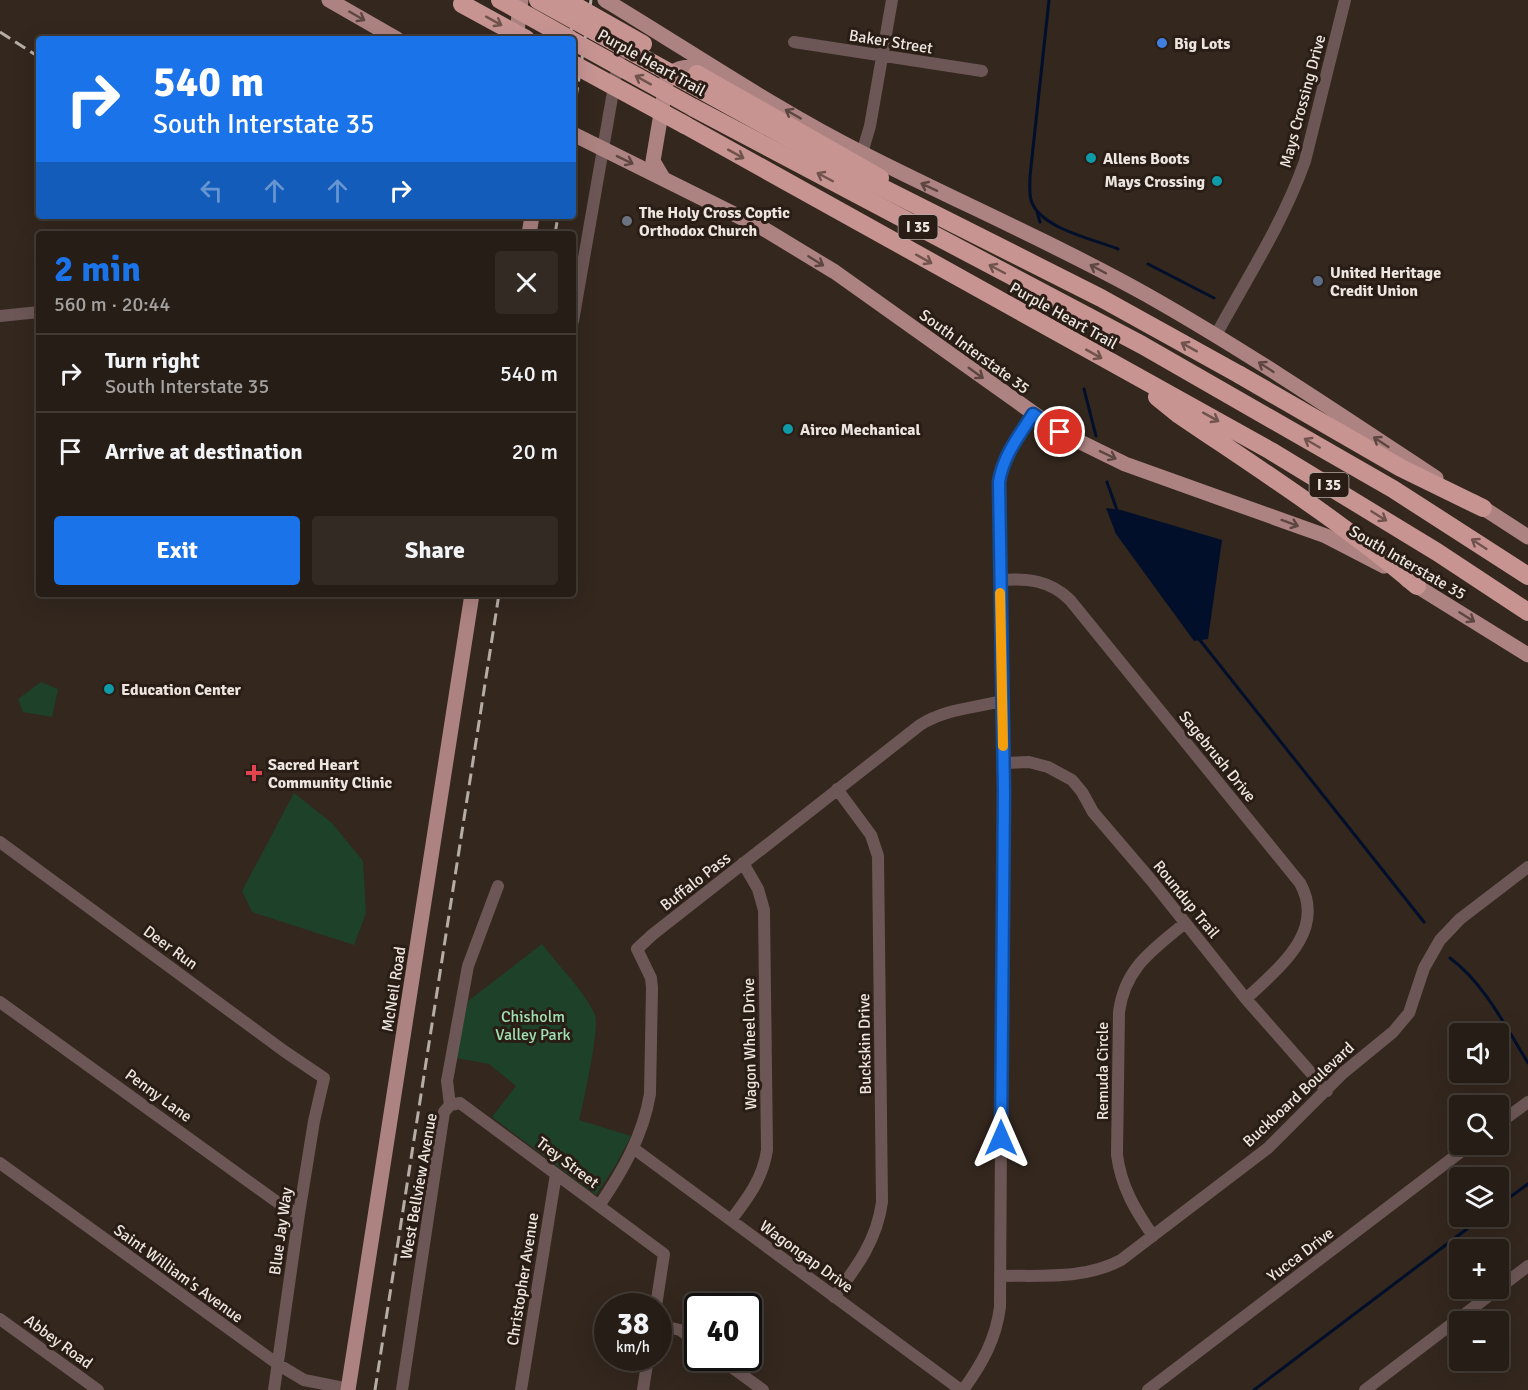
<!DOCTYPE html>
<html lang="en">
<head>
<meta charset="utf-8">
<style>
	body { margin:0; font-family:Signika,sans-serif; background:#322a23; color:#f1f3f6; height:100vh; display:flex; flex-direction:column; font-size:22px; white-space:nowrap }
	* { box-sizing:border-box; margin:0 }
	p { font-size:20px; color:#a4a2a1 }
	.icon { flex:none; width:33px; height:33px; fill:none; stroke:currentColor; stroke-width:2; stroke-linecap:round; stroke-linejoin:round }
	.map { position:relative; flex:1; overflow:hidden }
	.details { position:absolute; left:36px; top:231px; width:540px; height:366px; display:flex; flex-direction:column; background:#261d16; border-radius:6px; box-shadow:0 6px 24px #0002,0 0 0 2px #423b35 }
	.details>* { flex:none }
	.top-card { position:absolute; left:36px; top:36px; width:540px; height:183px; border-radius:6px; box-shadow:0 6px 24px #0002,0 0 0 2px #423b35; background:#1a73e8; color:#fff; overflow:hidden }
	.fabs { position:absolute; left:1449px; top:1023px; display:grid; gap:12px }
	.fabs a { display:grid; place-items:center; width:60px; height:60px; border-radius:6px; background:#261d16; box-shadow:0 6px 24px #0002,0 0 0 2px #423b35; font-size:30px }
	.speed { position:absolute; left:594px; top:1293px; display:flex; gap:12px; font-size:30px; font-weight:700; text-align:center }
	.speed>* { display:grid; place-content:center; width:78px; height:78px; border-radius:50%; background:#261d16; box-shadow:0 6px 24px #0002,0 0 0 2px #423b35; line-height:1 }
	.speed small { font-size:15px; font-weight:400 }
	.speed .limit { border:3px solid #111; border-radius:9px; background:#fff; color:#111 }
	.pin { position:absolute; display:grid; place-items:center; width:51px; height:51px; color:#fff; margin:-26px; border:3px solid #fff; border-radius:50%; box-shadow:0 2px 6px #0007 }
	.me { position:absolute; width:66px; margin:-33px; rotate:0deg; stroke-linejoin:round; filter:drop-shadow(0 0 4px #0008) }
	.turn { display:flex; align-items:center; gap:21px; height:126px; padding:0 18px; font-size:27px }
	.turn .icon { width:78px; height:78px; stroke-width:2.5 }
	.turn b { display:block; font-size:42px; line-height:51px }
	.lanes { display:flex; align-items:center; height:57px; padding:0 18px; background:#0003; justify-content:center; gap:30px; direction:ltr }
	.lanes .off { opacity:.35 }
	.round { display:grid; place-items:center; flex:none; width:63px; height:63px; border-radius:6px; background:#322a23 }
	.summary { display:flex; align-items:center; justify-content:space-between; height:102px; padding:0 18px }
	h1 { font-size:36px; font-weight:800; line-height:45px; color:#1a73e8 }
	.primary-button { display:flex; gap:12px; margin-top:auto; padding:12px 18px }
	.primary-button a { flex:1; height:69px; border-radius:6px; background:#1a73e8; color:#fff; font-size:24px; font-weight:800; line-height:69px; text-align:center }
	.primary-button a+a { background:#322a23; color:#f1f3f6 }
	ul { padding:0; list-style:none }
	li { display:flex; align-items:center; gap:18px; height:78px; padding:0 18px; border-top:2px solid #423b35 }
	li div { flex:1 }
	li b { display:block; font-size:22px }
	li em { font-style:normal }
	.map>svg:first-child { display:block }
	.green { fill:#1e412a }
	.water { fill:#010f2b }
	.lines { fill:none; stroke-linecap:round; stroke-linejoin:round }
	.stream { stroke:#010f2b; stroke-width:3 }
	.minor { stroke:#6c5756; stroke-width:12 }
	.major { stroke:#ad8381; stroke-width:15 }
	.highway { stroke:#c79492; stroke-width:18 }
	.rail { stroke:#b6ada7; stroke-width:3; stroke-dasharray:12 6; stroke-linecap:butt }
	.highway-bridge { stroke:#c79492; stroke-width:18 }
	.oneway { stroke:#5e4640 }
	.oneway2 { stroke:#70534d }
	.route-casing { stroke:#114b97; stroke-width:15 }
	.route { stroke:#1a73e8; stroke-width:10 }
	.slow { stroke:#f59e0b; stroke-width:10 }
	.shop-dot { fill:#3f7fe0; stroke:#291d15; stroke-width:2 }
	.culture-dot { fill:#0f9aa8; stroke:#291d15; stroke-width:2 }
	.worship-dot { fill:#6b7280; stroke:#291d15; stroke-width:2 }
	.service-dot { fill:#5c6f8a; stroke:#291d15; stroke-width:2 }
	.health-dot { fill:#e0444e; stroke:#291d15; stroke-width:2 }
	.labels { text-anchor:middle; stroke-width:6; stroke-linejoin:round; paint-order:stroke }
	.shield { fill:#291d15; stroke:#b2a9a3; stroke-width:1.5 }
	.shield-label { font-size:15px; font-weight:bold; fill:#ede5e0 }
	.street-label { font-size:16px; fill:#ede5e0; stroke:#291d15 }
	.poi-label { font-size:16px; font-weight:bold; fill:#ede5e0; stroke:#291d15; text-anchor:start }
	.park-label { font-size:16px; fill:#9fe1b3; stroke:#291d15 }
</style>
</head>
<body>
<div class="map">
<svg width="1528" height="1390" viewBox="0 0 1528 1390">
	<rect width="100%" height="100%" fill="#33271e"/>
	<path class="green" d="M 41,682 L 58,689 L 52,717 L 23,712 L 18,699 Z
		M 294,793 L 332,823 L 363,861 L 366,913 L 354,945 L 252,912 L 242,891 Z
		M 542,944 C 557,964 586,993 595,1015 C 600,1028 583,1104 579,1120 L 631,1136 L 615,1166 L 596,1195 L 492,1117 L 516,1086 L 489,1064 L 456,1058 L 468,1001 Z"/>
	<path class="water" d="M 1106,508 L 1121,510 L 1222,540 L 1208,639 L 1194,641 L 1116,534 Z"/>
	<g class="lines">
		<path class="stream" d="M 1049,0 L 1030,176 C 1030,184 1029,192 1031,200 C 1039,228 1093,239 1118,249
			M 1037,212 L 1040,222
			M 1148,264 L 1214,298
			M 1084,389 L 1096,436
			M 1107,482 L 1118,513
			M 1199,639 L 1424,922
			M 1450,958 C 1484,983 1506,1027 1528,1063
			M 1498,1206 L 1528,1184
			M 1254,1390 L 1484,1216"/>
		<path class="minor" d="M 794,42 L 982,71
			M 862,153 L 870,126 L 892,0
			M 0,316 L 39,312
			M 573,321 L 622,40
			M 1216,335 C 1247,278 1283,223 1305,161 L 1345,0
			M 1000,580 C 1027,578 1050,580 1070,600 L 1300,883 C 1327,932 1278,968 1246,999
			M 1003,763 L 1029,762 L 1048,767 L 1072,780 L 1082,792 L 1093,812 L 1151,880 L 1246,999 L 1327,1091
			M 0,842 L 284,1051 L 324,1078 L 314,1121 L 299,1214 L 274,1390
			M 0,1002 L 284,1207 L 299,1214
			M 450,1105 L 460,1103 L 664,1254 L 656,1306
			M 1498,1124 L 1528,1102
			M 633,1148 L 961,1390
			M 0,1163 L 279,1365 L 304,1380 L 349,1389
			M 599,1206 C 622,1172 643,1136 650,1094 L 652,988 L 651,978 L 637,949 L 652,935 L 920,725 C 945,709 973,708 1002,701
			M 731,1220 C 748,1198 763,1178 767,1150 L 764,910 L 758,889 L 743,863
			M 1153,1236 C 1135,1210 1121,1186 1117,1155 L 1119,1012 C 1125,967 1153,950 1185,923
			M 1000,1276 C 1040,1275 1084,1280 1121,1260 L 1268,1148 L 1343,1073 L 1393,1032 L 1409,1013 L 1424,968 L 1440,940 L 1460,919 L 1528,867
			M 834,1297 C 857,1267 877,1240 882,1202 L 878,856 L 871,835 L 837,789
			M 1469,1311 L 1476,1322
			M 0,1319 L 98,1390
			M 658,1325 L 680,1330 L 698,1342
			M 1498,1352 L 1502,1357
			M 719,1358 L 763,1390
			M 402,1390 L 444,1112 L 450,1105 L 447,1081 L 468,966 L 498,886
			M 521,1390 L 556,1174
			M 643,1390 L 648,1358
			M 963,1390 C 982,1364 996,1339 1000,1307 L 1003,792 L 1000,482 C 1003,456 1019,436 1033,414
			M 1148,1390 L 1471,1144
			M 1365,1390 L 1528,1266"/>
		<path class="major" d="M 329,0 L 397,39
			M 605,0 C 690,51 773,108 862,153 C 956,201 1054,243 1147,295 C 1246,351 1341,415 1436,478
			M 516,39 L 521,0
			M 573,134 L 764,229 L 835,272 L 1060,432 L 1125,464 L 1326,536 L 1384,566
			M 663,178 L 653,161 L 667,78 C 678,63 693,67 710,70
			M 529,234 L 532,216
			M 1474,502 L 1528,537
			M 1407,580 L 1528,655
			M 348,1390 L 472,594"/>
		<path class="highway" d="M 697,74 L 880,178
			M 694,108 L 1142,345 L 1393,489 L 1528,576
			M 685,125 L 1271,451 L 1437,552 L 1528,612
			M 1240,375 L 1401,468 L 1483,508
			M 1157,397 L 1178,414 C 1259,469 1342,522 1417,586"/>
		<path class="rail" d="M 0,32 L 39,57
			M 568,39 L 581,0
			M 573,117 L 591,0
			M 555,234 L 558,216
			M 375,1390 L 499,594"/>
		<path class="highway-bridge" d="M 500,0 L 570,39
			M 538,0 L 839,166 L 1101,298 L 1240,375
			M 565,0 L 643,44
			M 462,4 L 526,39
			M 573,41 L 694,108
			M 573,64 L 685,125"/>
	</g>
	<defs><path id="oneway-shaft" d="M-6 0H5M1.5-3L5.5 0L1.5 3" fill="none" stroke-width="1.6" stroke-linecap="round" stroke-linejoin="round" transform="scale(1.5)"/></defs>
	<g class="oneway">
		<use href="#oneway-shaft" transform="translate(357 16) rotate(30)"/>
		<use href="#oneway-shaft" transform="translate(793 114) rotate(-150)"/>
		<use href="#oneway-shaft" transform="translate(625 160) rotate(26)"/>
		<use href="#oneway-shaft" transform="translate(929 187) rotate(-155)"/>
		<use href="#oneway-shaft" transform="translate(816 261) rotate(32)"/>
		<use href="#oneway-shaft" transform="translate(1098 269) rotate(-152)"/>
		<use href="#oneway-shaft" transform="translate(1266 367) rotate(-147)"/>
		<use href="#oneway-shaft" transform="translate(976 373) rotate(36)"/>
		<use href="#oneway-shaft" transform="translate(1381 442) rotate(-147)"/>
		<use href="#oneway-shaft" transform="translate(1108 455) rotate(26)"/>
		<use href="#oneway-shaft" transform="translate(1290 523) rotate(20)"/>
		<use href="#oneway-shaft" transform="translate(1467 617) rotate(32)"/>
	</g>
	<g class="oneway2">
		<use href="#oneway-shaft" transform="translate(494 21) rotate(29)"/>
		<use href="#oneway-shaft" transform="translate(643 80) rotate(-151)"/>
		<use href="#oneway-shaft" transform="translate(736 154) rotate(29)"/>
		<use href="#oneway-shaft" transform="translate(825 177) rotate(-152)"/>
		<use href="#oneway-shaft" transform="translate(924 259) rotate(29)"/>
		<use href="#oneway-shaft" transform="translate(997 269) rotate(-152)"/>
		<use href="#oneway-shaft" transform="translate(1189 347) rotate(-151)"/>
		<use href="#oneway-shaft" transform="translate(1094 354) rotate(29)"/>
		<use href="#oneway-shaft" transform="translate(1211 417) rotate(29)"/>
		<use href="#oneway-shaft" transform="translate(1312 443) rotate(-150)"/>
		<use href="#oneway-shaft" transform="translate(1379 516) rotate(32)"/>
		<use href="#oneway-shaft" transform="translate(1479 544) rotate(-147)"/>
	</g>
	<g class="lines">
		<g class="route-casing">
			<path id="route" d="M 1001,1138 L 1004,792 L 999,482 C 1003,456 1019,436 1033,414 L 1060,432"/>
		</g>
		<use href="#route" class="route"/>
		<path class="slow" d="M 1000,593 L 1003,746"/>
	</g>
	<circle class="shop-dot" cx="1162" cy="43" r="6"/>
	<g class="culture-dot">
		<circle cx="1091" cy="158" r="6"/>
		<circle cx="1217" cy="181" r="6"/>
		<circle cx="788" cy="429" r="6"/>
		<circle cx="109" cy="689" r="6"/>
	</g>
	<circle class="worship-dot" cx="627" cy="221" r="6"/>
	<circle class="service-dot" cx="1318" cy="281" r="6"/>
	<path class="health-dot" d="M251 764h6v6h6v6h-6v6h-6v-6h-6v-6h6z"/>
	<g class="labels">
		<g class="shield">
			<rect x="898.5" y="215" width="39" height="24" rx="4.5"/>
			<rect x="1309.5" y="473" width="39" height="24" rx="4.5"/>
		</g>
		<g class="shield-label">
			<text x="918" y="232">I 35</text>
			<text x="1329" y="490">I 35</text>
		</g>
		<g class="street-label">
			<text transform="translate(891 41) rotate(9)" y="6">Baker Street</text>
			<text transform="translate(652 62) rotate(29)" y="6">Purple Heart Trail</text>
			<text transform="translate(1302 101) rotate(-75)" y="6">Mays Crossing Drive</text>
			<text transform="translate(1064 315) rotate(29)" y="6">Purple Heart Trail</text>
			<text transform="translate(975 351) rotate(36)" y="6">South Interstate 35</text>
			<text transform="translate(1408 562) rotate(30)" y="6">South Interstate 35</text>
			<text transform="translate(1218 756) rotate(51)" y="6">Sagebrush Drive</text>
			<text transform="translate(695 881) rotate(-38)" y="6">Buffalo Pass</text>
			<text transform="translate(1187 899) rotate(51)" y="6">Roundup Trail</text>
			<text transform="translate(171 947) rotate(36)" y="6">Deer Run</text>
			<text transform="translate(393 989) rotate(-81)" y="6">McNeil Road</text>
			<text transform="translate(749 1044) rotate(-91)" y="6">Wagon Wheel Drive</text>
			<text transform="translate(864 1044) rotate(-91)" y="6">Buckskin Drive</text>
			<text transform="translate(1102 1071) rotate(-90)" y="6">Remuda Circle</text>
			<text transform="translate(1298 1094) rotate(-43)" y="6">Buckboard Boulevard</text>
			<text transform="translate(159 1095) rotate(36)" y="6">Penny Lane</text>
			<text transform="translate(568 1162) rotate(37)" y="6">Trey Street</text>
			<text transform="translate(418 1186) rotate(-80)" y="6">West Bellview Avenue</text>
			<text transform="translate(280 1231) rotate(-82)" y="6">Blue Jay Way</text>
			<text transform="translate(1300 1254) rotate(-37)" y="6">Yucca Drive</text>
			<text transform="translate(807 1256) rotate(36)" y="6">Wagongap Drive</text>
			<text transform="translate(179 1273) rotate(36)" y="6">Saint William's Avenue</text>
			<text transform="translate(522 1279) rotate(-81)" y="6">Christopher Avenue</text>
			<text transform="translate(59 1341) rotate(36)" y="6">Abbey Road</text>
		</g>
		<g class="poi-label">
			<text x="1174" y="49">Big Lots</text>
			<text x="1103" y="164">Allens Boots</text>
			<text x="1205" y="187" text-anchor="end">Mays Crossing</text>
			<text x="639" y="218">The Holy Cross Coptic<tspan x="639" dy="18">Orthodox Church</tspan></text>
			<text x="1330" y="278">United Heritage<tspan x="1330" dy="18">Credit Union</tspan></text>
			<text x="800" y="435">Airco Mechanical</text>
			<text x="121" y="695">Education Center</text>
			<text x="268" y="770">Sacred Heart<tspan x="268" dy="18">Community Clinic</tspan></text>
		</g>
		<g class="park-label">
			<text x="533" y="1022">Chisholm<tspan x="533" dy="18">Valley Park</tspan></text>
		</g>
	</g>
</svg>
<div class="fabs">
<a><svg class="icon" aria-label="sound" viewBox="0 0 24 24"><path d="M4 9h4l5-4v14l-5-4H4zM17 9q2 3 0 6"/></svg></a>
<a><svg class="icon" aria-label="search" viewBox="0 0 24 24"><circle cx="10" cy="10" r="6"/><path d="M15 15l6 6"/></svg></a>
<a><svg class="icon" aria-label="layers" viewBox="0 0 24 24"><path d="M12 4l9 5-9 5-9-5zM3 14l9 5 9-5"/></svg></a>
<a>+</a>
<a>−</a>
</div>
<div class="speed"><div>38<small>km/h</small></div><div class="limit">40</div></div>
<div class="pin" style="left:1060px;top:432px;background:#d93025"><svg class="icon" aria-label="arrive" viewBox="0 0 24 24"><path d="M6 21V4h12l-3 4 3 4H6"/></svg></div>
<svg class="me" style="left:1001px;top:1138px" viewBox="-20 -20 40 40"><path d="M0-17L14 15 0 8-14 15z" fill="#1a73e8" stroke="#fff" stroke-width="4"/></svg>
<div class="top-card">
<div class="turn"><svg class="icon" aria-label="right" viewBox="0 0 24 24"><path d="M7 20v-9h11M14 6l5 5-5 5"/></svg><div><b>540 m</b>South Interstate 35</div></div>
<div class="lanes"><svg class="icon off" aria-label="left" viewBox="0 0 24 24"><path d="M17 20v-9H6M10 6l-5 5 5 5"/></svg><svg class="icon off" aria-label="ahead" viewBox="0 0 24 24"><path d="M12 20V5M6 11l6-6 6 6"/></svg><svg class="icon off" aria-label="ahead" viewBox="0 0 24 24"><path d="M12 20V5M6 11l6-6 6 6"/></svg><svg class="icon" aria-label="right" viewBox="0 0 24 24"><path d="M7 20v-9h11M14 6l5 5-5 5"/></svg></div>
</div>
<section class="details">
<div class="summary"><div><h1>2 min</h1><p>560 m · 20:44</p></div><a class="round"><svg class="icon" aria-label="close" viewBox="0 0 24 24"><path d="M6 6l12 12M18 6L6 18"/></svg></a></div>
<ul>
<li><svg class="icon" aria-label="right" viewBox="0 0 24 24"><path d="M7 20v-9h11M14 6l5 5-5 5"/></svg><div><b>Turn right</b><p>South Interstate 35</p></div><em>540 m</em></li>
<li><svg class="icon" aria-label="arrive" viewBox="0 0 24 24"><path d="M6 21V4h12l-3 4 3 4H6"/></svg><div><b>Arrive at destination</b></div><em>20 m</em></li>
</ul>
<div class="primary-button"><a>Exit</a><a>Share</a></div>
</section>
</div>
</body>
</html>
